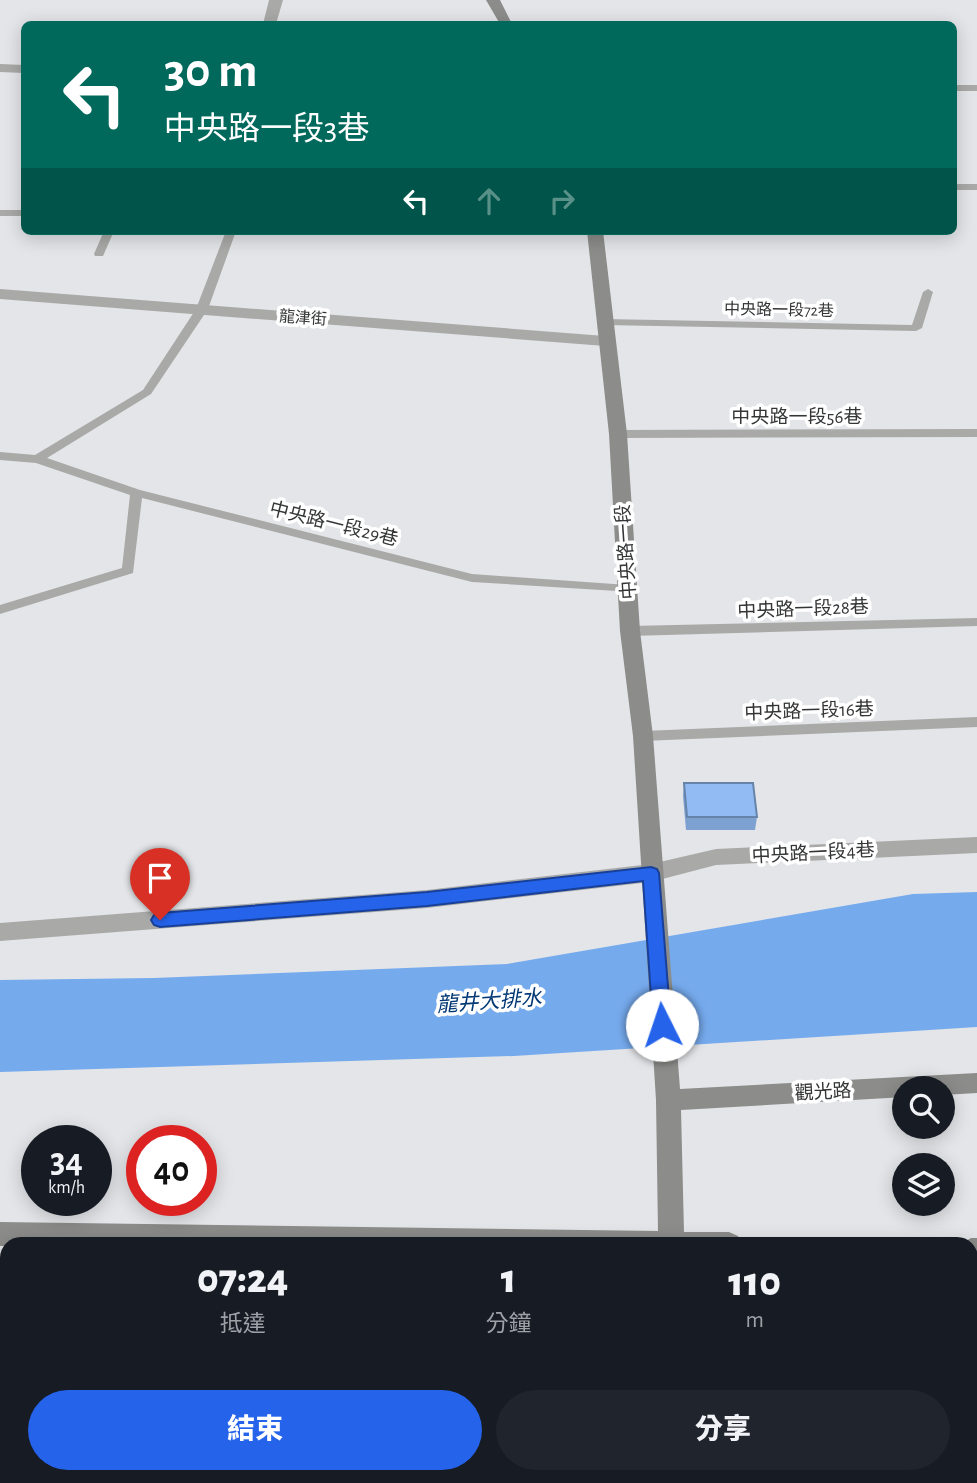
<!DOCTYPE html>
<html lang="zh-TW">
<head>
<meta charset="utf-8">
<style>
	body { margin:0; font-family:"Alegreya Sans","Noto Sans TC",sans-serif; background:#20242c; color:#f1f3f6; height:100vh; display:flex; flex-direction:column; font-size:26px; white-space:nowrap }
	* { box-sizing:border-box; margin:0 }
	p { font-size:23px; color:#9ea1a6 }
	.icon { flex:none; width:38px; height:38px; fill:none; stroke:currentColor; stroke-width:2; stroke-linecap:round; stroke-linejoin:round }
	.map { position:relative; flex:1; overflow:hidden }
	.side { position:absolute; left:0px; top:1237px; width:978px; height:247px; display:flex; flex-direction:column; background:#171b24; border-radius:21px 21px 0 0; box-shadow:0 4px 18px #0003 }
	.side>* { flex:none }
	.hud { position:absolute; left:21px; top:21px; width:936px; height:214px; border-radius:10px; box-shadow:0 4px 18px #0003; background:#00695c; color:#fff; overflow:hidden }
	.buttons { position:absolute; left:892px; top:1076px; display:grid; gap:14px }
	.buttons a { display:grid; place-items:center; width:63px; height:63px; border-radius:50%; background:#171b24; box-shadow:0 4px 18px #0003; font-size:35px }
	.speed { position:absolute; left:21px; top:1125px; display:flex; gap:14px; font-size:35px; font-weight:700; text-align:center }
	.speed>* { display:grid; place-content:center; width:91px; height:91px; border-radius:50%; background:#171b24; box-shadow:0 4px 18px #0003; line-height:1 }
	.speed small { font-size:18px; font-weight:400 }
	.speed .limit { border:10px solid #d22; background:#fff; color:#111 }
	.pin { position:absolute; display:grid; place-items:center; width:60px; height:60px; color:#fff; margin:-72px -30px; border-radius:50% 50% 50% 0; rotate:-45deg; box-shadow:0 0 7px #0007 }
	.pin .icon { rotate:45deg }
	.me { position:absolute; width:77px; margin:-38px; rotate:356deg; stroke-linejoin:round; filter:drop-shadow(0 0 5px #0008) }
	.turn { display:flex; align-items:center; gap:24px; height:147px; padding:0 28px; font-size:32px }
	.turn .icon { width:91px; height:91px; stroke-width:2.5 }
	.turn b { display:block; font-size:49px; line-height:60px }
	.lanes { display:flex; align-items:center; height:66px; padding:0 28px; background:#0003; justify-content:center; gap:35px; direction:ltr }
	.lanes .off { opacity:.35 }
	.eta { display:flex; justify-content:space-evenly; align-items:center; height:119px; text-align:center }
	.eta b { font-size:42px; font-weight:800; line-height:49px }
	.button { display:flex; gap:14px; margin-top:auto; padding:14px 28px }
	.button a { flex:1; height:80px; border-radius:42px; background:#2563eb; color:#fff; font-size:28px; font-weight:800; line-height:80px; text-align:center }
	.button a+a { background:#20242c; color:#f1f3f6 }
	.map>svg:first-child { display:block }
	.water { fill:#75aaed }
	.lines { fill:none; stroke-linecap:round; stroke-linejoin:round }
	.lane { fill:#a9a9a8; fill-rule:evenodd }
	.street { fill:#a9a9a8; fill-rule:evenodd }
	.secondary { fill:#8c8c8a; fill-rule:evenodd }
	.wall { fill:#7da1d0 }
	.building { fill:#91bbf2; stroke:#6683a9; stroke-width:2 }
	.route { fill:#2563eb; stroke:#184099; stroke-width:2 }
	.labels { text-anchor:middle; stroke-width:7; stroke-linejoin:round; paint-order:stroke }
	.far-street-label { font-size:16px; fill:#343536; stroke:#fff }
	.street-label { font-size:19px; fill:#343536; stroke:#fff }
	.water-label { font-size:21px; font-style:italic; fill:#013874; stroke:#fff }
</style>
</head>
<body>
<div class="map">
<svg width="977" height="1483" viewBox="0 0 977 1483">
	<rect width="100%" height="100%" fill="#e3e5e8"/>
	<path class="water" d="M 977,892 L 977,1027 L 514,1056 L 0,1072 L 0,980 L 154,978 L 507,964 L 913,894 Z"/>
	<g class="lines">
		<path class="lane" d="M 954,85 L 977,85 L 977,91 L 954,91 Z
			M 954,184 L 977,184 L 977,190 L 954,190 Z
			M 0,210 L 24,210 L 24,216 L 0,216 Z
			M 104,231 L 114,231 L 103,256 L 95,256 L 94,254 Z
			M 226,231 L 236,231 L 208,309 L 151,394 L 47,458 L 140,490 L 472,574 L 628,585 L 634,589 L 633,592 L 472,582 L 142,498 L 133,573 L 0,614 L 0,605 L 122,568 L 130,495 L 36,463 L 0,460 L 0,452 L 35,455 L 143,390 L 196,309 Z
			M 928,289 L 933,292 L 922,328 L 916,331 L 604,325 L 598,322 L 604,319 L 912,325 L 923,292 Z
			M 977,429 L 977,437 L 618,438 L 612,434 L 618,430 Z
			M 977,618 L 977,626 L 630,636 L 623,631 L 630,626 Z
			M 977,717 L 977,727 L 643,741 L 636,736 L 643,731 Z"/>
		<path class="street" d="M 269,0 L 283,0 L 276,24 L 263,24 Z
			M 0,64 L 24,65 L 24,73 L 0,72 Z
			M 0,289 L 605,336 L 613,341 L 605,346 L 0,299 Z
			M 977,837 L 977,853 L 716,865 L 651,882 L 427,908 L 0,941 L 0,923 L 427,890 L 651,864 L 716,849 Z"/>
		<path class="secondary" d="M 486,0 L 500,0 L 512,24 L 500,24 Z
			M 587,231 L 603,231 L 627,434 L 640,631 L 653,736 L 680,1089 L 977,1073 L 977,1093 L 943,1095 L 943,1088 L 905,1088 L 905,1097 L 681,1110 L 684,1232 L 729,1232 L 738,1236 L 742,1244 L 0,1246 L 0,1222 L 658,1231 L 656,1100 L 633,736 L 620,631 L 609,434 Z
			M 971,1238 L 977,1238 L 977,1262 L 971,1262 L 971,1244 L 961,1244 Z
			M 0,1319 L 7,1319 L 7,1345 L 0,1343 Z
			M 971,1353 L 977,1354 L 977,1380 L 971,1379 Z
			M 688,1477 L 716,1477 L 717,1483 L 689,1483 Z"/>
	</g>
	<path class="wall" d="M 684,783 L 757,817 L 755,830 L 686,830 L 683,796 Z"/>
	<path class="building" d="M 684,783 L 753,783 L 757,817 L 687,817 Z"/>
	<path class="route" d="M 651,867 L 657,869 L 659,873 L 671,1025 L 669,1030 L 662,1032 L 656,1030 L 653,1025 L 643,881 L 427,906 L 160,927 L 154,925 L 151,920 L 154,915 L 160,913 L 427,892 Z"/>
	<g class="labels">
		<g class="far-street-label">
			<text transform="translate(779 309) rotate(1)" y="6">中央路一段72巷</text>
			<text transform="translate(303 317) rotate(4)" y="6">龍津街</text>
		</g>
		<g class="street-label">
			<text x="797" y="423">中央路一段56巷</text>
			<text transform="translate(334 523) rotate(14)" y="7">中央路一段29巷</text>
			<text transform="translate(625 552) rotate(-94)" y="7">中央路一段</text>
			<text transform="translate(803 608) rotate(-2)" y="7">中央路一段28巷</text>
			<text transform="translate(809 710) rotate(-2)" y="7">中央路一段16巷</text>
			<text transform="translate(813 852) rotate(-3)" y="7">中央路一段4巷</text>
			<text transform="translate(823 1091) rotate(-3)" y="7">觀光路</text>
		</g>
		<g class="water-label">
			<text transform="translate(489 1001) rotate(-4)" y="7">龍井大排水</text>
		</g>
	</g>
</svg>
<div class="buttons">
<a><svg class="icon" aria-label="search" viewBox="0 0 24 24"><circle cx="10" cy="10" r="6"/><path d="M15 15l6 6"/></svg></a>
<a><svg class="icon" aria-label="layers" viewBox="0 0 24 24"><path d="M12 4l9 5-9 5-9-5zM3 14l9 5 9-5"/></svg></a>
</div>
<div class="speed"><div>34<small>km/h</small></div><div class="limit">40</div></div>
<div class="pin" style="left:160px;top:920px;background:#d93025"><svg class="icon" aria-label="arrive" viewBox="0 0 24 24"><path d="M6 21V4h12l-3 4 3 4H6"/></svg></div>
<svg class="me" style="left:662px;top:1025px" viewBox="-20 -20 40 40"><circle r="19" fill="#fff"/><path d="M0-13L10 11 0 6-10 11z" fill="#2563eb"/></svg>
<div class="hud">
<div class="turn"><svg class="icon" aria-label="left" viewBox="0 0 24 24"><path d="M17 20v-9H6M10 6l-5 5 5 5"/></svg><div><b>30 m</b>中央路一段3巷</div></div>
<div class="lanes"><svg class="icon" aria-label="left" viewBox="0 0 24 24"><path d="M17 20v-9H6M10 6l-5 5 5 5"/></svg><svg class="icon off" aria-label="ahead" viewBox="0 0 24 24"><path d="M12 20V5M6 11l6-6 6 6"/></svg><svg class="icon off" aria-label="right" viewBox="0 0 24 24"><path d="M7 20v-9h11M14 6l5 5-5 5"/></svg></div>
</div>
<section class="side">
<div class="eta">
<div><b>07:24</b><p>抵達</p></div>
<div><b>1</b><p>分鐘</p></div>
<div><b>110</b><p>m</p></div>
</div>
<div class="button"><a>結束</a><a>分享</a></div>
</section>
</div>
</body>
</html>
